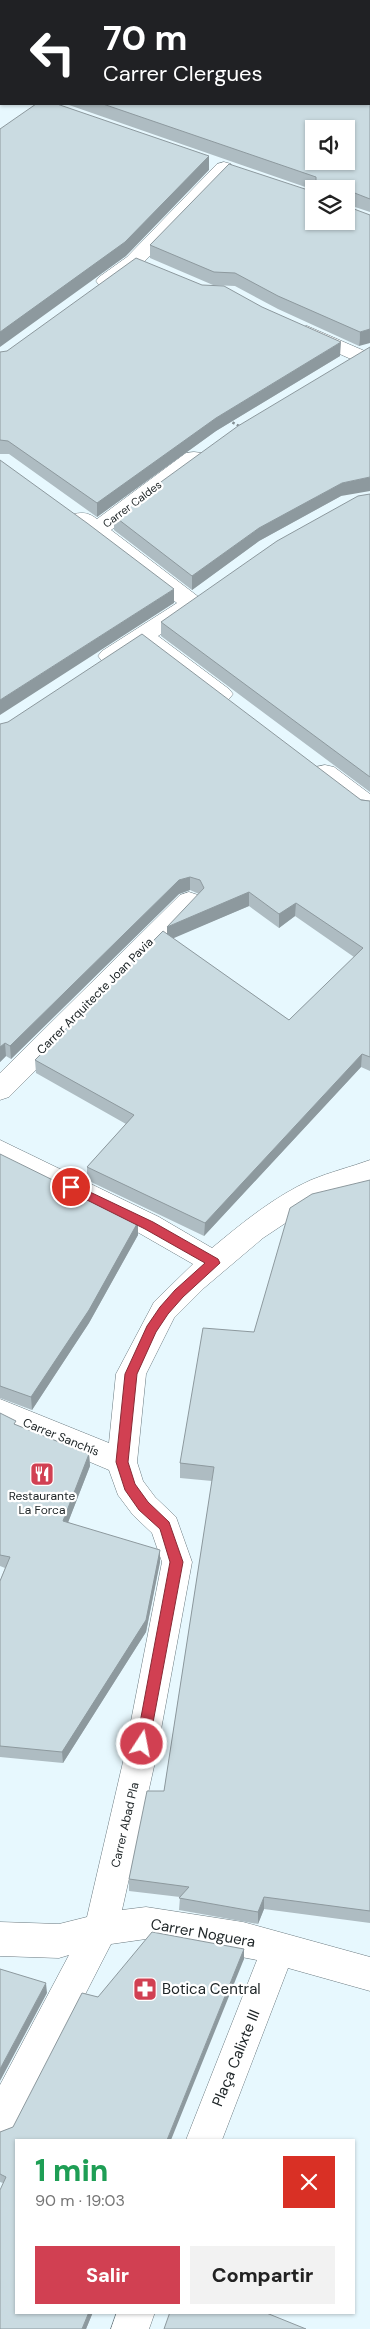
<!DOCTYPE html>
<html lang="es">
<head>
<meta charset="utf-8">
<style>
	body { margin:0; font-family:"DM Sans",sans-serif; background:#f2f2f2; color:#222; height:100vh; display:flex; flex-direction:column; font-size:19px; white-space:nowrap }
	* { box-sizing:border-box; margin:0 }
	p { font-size:16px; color:#767676 }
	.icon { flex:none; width:28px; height:28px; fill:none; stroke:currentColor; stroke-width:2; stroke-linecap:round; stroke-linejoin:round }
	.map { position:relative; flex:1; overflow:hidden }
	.details { position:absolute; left:15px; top:2139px; width:340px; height:175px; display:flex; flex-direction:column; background:#fff; border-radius:0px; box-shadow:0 1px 4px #0004 }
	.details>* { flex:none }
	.top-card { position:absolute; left:0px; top:0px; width:370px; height:105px; box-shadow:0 1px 4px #0004; background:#202124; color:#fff; overflow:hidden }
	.tools { position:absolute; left:305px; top:120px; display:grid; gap:10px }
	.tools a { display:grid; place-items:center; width:50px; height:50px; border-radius:0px; background:#fff; box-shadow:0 1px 4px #0004; font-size:25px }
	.pin { position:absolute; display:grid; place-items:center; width:42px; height:42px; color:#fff; margin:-21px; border:2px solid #fff; border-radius:50%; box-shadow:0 1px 5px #0007 }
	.me { position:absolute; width:55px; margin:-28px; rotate:11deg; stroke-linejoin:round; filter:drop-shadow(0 0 4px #0008) }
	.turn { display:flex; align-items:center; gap:18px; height:105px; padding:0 20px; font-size:22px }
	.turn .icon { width:65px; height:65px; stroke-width:2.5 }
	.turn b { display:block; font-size:35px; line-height:42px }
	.round { display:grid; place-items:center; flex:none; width:52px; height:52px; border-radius:0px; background:#f2f2f2 }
	.head { display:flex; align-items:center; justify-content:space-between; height:85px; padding:0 20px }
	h1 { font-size:30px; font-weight:800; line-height:38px; color:#1e9e55 }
	.cta { display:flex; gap:10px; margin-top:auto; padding:10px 20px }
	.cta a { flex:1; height:58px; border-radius:0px; background:#d14052; color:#fff; font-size:20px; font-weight:800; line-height:58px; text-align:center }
	.cta a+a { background:#f2f2f2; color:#222 }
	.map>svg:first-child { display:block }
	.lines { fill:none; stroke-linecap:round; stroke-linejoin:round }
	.minor-casing { stroke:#6b7a80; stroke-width:1 }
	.path { stroke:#859195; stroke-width:2.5; stroke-dasharray:2.5 2.5; stroke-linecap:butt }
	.minor { fill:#fff; fill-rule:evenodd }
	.wall { fill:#aebcc2; fill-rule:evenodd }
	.shaded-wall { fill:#8d999e }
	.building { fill:#cadbe1; stroke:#8d999e; fill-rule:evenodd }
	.route { fill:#d14052; stroke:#882a35 }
	.labels { text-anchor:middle; stroke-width:4.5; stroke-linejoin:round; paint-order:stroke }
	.far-street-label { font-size:11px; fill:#202729; stroke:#fff }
	.street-label { font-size:12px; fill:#202729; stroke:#fff }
	.poi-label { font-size:12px; fill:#202729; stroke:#fff }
	.near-street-label { font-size:15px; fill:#202729; stroke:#fff }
	.near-poi-label { font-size:15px; fill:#202729; stroke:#fff; text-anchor:start }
</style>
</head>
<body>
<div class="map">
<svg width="370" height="2329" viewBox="0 0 370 2329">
	<rect width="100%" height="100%" fill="#e7f8fe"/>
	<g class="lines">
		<g class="minor-casing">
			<path id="minor" d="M 224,162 L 231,164 L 233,168 L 231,172 L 141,265 L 113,285 L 106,287 L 99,285 L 96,281 L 99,277 L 127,257 L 217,164 Z
				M 307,326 L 367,352 L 370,356 L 367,360 L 360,362 L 353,360 L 300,336 L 297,332 L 300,328 Z
				M 194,452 L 202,453 L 205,458 L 202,463 L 111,530 L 200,598 L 203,603 L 200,609 L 158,636 L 229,689 L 233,694 L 229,699 L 221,702 L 213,699 L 142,646 C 129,654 118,666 102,661 L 98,656 L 102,651 L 177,603 L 74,524 L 71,519 L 74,514 C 84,512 89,513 97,519 L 186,453 Z
				M 325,765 L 334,767 L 370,794 L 370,814 L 361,812 L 316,779 L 313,773 L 316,767 Z
				M 189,892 L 198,895 L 202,901 L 198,907 L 9,1097 L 0,1100 L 0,1073 L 180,895 Z
				M 0,1140 L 159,1217 L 212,1248 C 242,1223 275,1196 311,1180 C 330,1172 351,1167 370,1160 L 370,1182 L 331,1196 L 302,1212 L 263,1238 L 204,1288 L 174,1318 L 146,1374 L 137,1462 L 143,1481 L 155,1497 L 176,1517 L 192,1562 L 155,1762 L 122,1910 L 146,1907 L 243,1922 L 370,1957 L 370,1991 L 288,1968 L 222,2140 L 186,2140 L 257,1960 L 146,1939 L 111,1944 L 13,2135 L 0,2140 L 0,2085 L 69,1955 L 59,1958 L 0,1956 L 0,1922 L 59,1924 L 87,1917 L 123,1762 L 162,1562 L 152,1533 L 133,1515 L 118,1495 L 109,1470 L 0,1424 L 0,1399 L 109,1443 L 116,1374 L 154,1302 L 193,1264 L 139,1233 L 0,1163 Z
				M 117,2312 L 155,2312 L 149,2329 L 111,2329 Z"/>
		</g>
		<path class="path" d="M 228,420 L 241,427"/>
		<use href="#minor" class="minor"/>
	</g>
	<path class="wall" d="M 370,98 L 370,212 L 346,204 L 346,189 L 314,189 L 314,190 L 69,105 L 69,104 L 369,104 Z
		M 370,215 L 359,346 L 278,309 L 235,286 L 213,285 L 150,258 L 150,245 L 314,221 Z
		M 0,352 L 340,356 L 216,431 L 97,517 L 9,454 L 0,454 Z
		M 370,494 L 370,792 L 161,636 L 161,622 Z
		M 341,496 L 259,541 L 192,590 L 114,530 L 114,516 Z
		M 0,724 L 370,801 L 370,1071 L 361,1067 L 204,1236 L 87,1180 L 87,1167 L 126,1124 L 36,1073 L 35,1060 L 167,935 L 199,894 L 190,890 L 179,894 L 11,1059 L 6,1056 L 0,1062 ZM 249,906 L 279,928 L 295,916 L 354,957 L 289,1020 L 172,938 Z
		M 0,1154 L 138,1235 L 89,1323 L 32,1410 L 0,1398 Z
		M 370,1180 L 370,1923 L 264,1909 L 258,1924 L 179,1910 L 180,1897 L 129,1891 L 129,1879 L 164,1791 L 212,1481 L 180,1478 L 180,1463 L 254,1332 Z
		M 0,1413 L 16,1425 L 89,1454 L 90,1466 L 68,1522 L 160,1562 L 146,1632 L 63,1763 L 0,1757 L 0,1581 L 5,1568 L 0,1566 Z
		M 244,1949 L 244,1959 L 16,2312 L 93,2312 L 86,2329 L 0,2329 L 3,2183 L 0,2182 L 0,2132 L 13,2127 L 98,1997 Z"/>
	<path class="shaded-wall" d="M 307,0 L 322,0 L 320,1 L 305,1 Z
		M 209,156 L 209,170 L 126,256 L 0,347 L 0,332 Z
		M 347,190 L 347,203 L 346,204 L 346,191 Z
		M 370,329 L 370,343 L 359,346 L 360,332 Z
		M 341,342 L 340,356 L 216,431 L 97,517 L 97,503 L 216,418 Z
		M 370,477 L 370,491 L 341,496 L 259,541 L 192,590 L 192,576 L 259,528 L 342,483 Z
		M 174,589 L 174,603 L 0,715 L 0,700 Z
		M 190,877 L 190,890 L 179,894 L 11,1059 L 10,1046 L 179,880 Z
		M 249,892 L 249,906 L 167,941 L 167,927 Z
		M 296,903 L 295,916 L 279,928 L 279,914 Z
		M 5,1043 L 6,1056 L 0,1062 L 0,1047 Z
		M 362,1054 L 361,1067 L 204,1236 L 205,1223 Z
		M 138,1222 L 138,1235 L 89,1323 L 32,1410 L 31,1397 Z
		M 89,1454 L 90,1466 L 64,1533 L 63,1521 Z
		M 160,1550 L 160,1562 L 146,1632 L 63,1763 L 62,1752 Z
		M 264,1897 L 264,1909 L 258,1924 L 258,1912 Z
		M 244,1949 L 244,1959 L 171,2140 L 167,2140 Z
		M 46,1983 L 47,1993 L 0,2081 L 0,2069 Z
		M 89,2312 L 93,2312 L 86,2329 L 82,2329 Z"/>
	<path class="building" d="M 179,0 L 307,0 L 305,1 L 178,1 Z
		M 369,98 L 370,98 L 370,199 L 347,190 L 346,191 L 346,189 L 316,189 L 316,177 L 103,104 L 369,104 ZM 314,129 L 346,129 L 346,161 L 314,161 Z
		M 36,104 L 57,104 L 209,156 L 125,242 L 0,332 L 0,129 Z
		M 229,164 L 314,192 L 314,221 L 346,221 L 346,206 L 370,215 L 370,329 L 360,332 L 278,296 L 235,273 L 214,272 L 150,245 Z
		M 136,258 L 202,285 L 224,286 L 262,307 L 341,342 L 216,418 L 97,503 L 8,441 L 0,440 L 0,352 L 7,351 Z
		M 370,347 L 370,477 L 342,483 L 259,528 L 192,576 L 114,516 L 238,426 Z
		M 0,460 L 87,523 L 174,589 L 0,700 Z
		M 370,494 L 370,777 L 161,622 L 277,541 L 358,496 Z
		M 142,634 L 361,800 L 370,801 L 370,1057 L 362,1054 L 205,1223 L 87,1167 L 134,1115 L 35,1060 L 163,931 L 289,1020 L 363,948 L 296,903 L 279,914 L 249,892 L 167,927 L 204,888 L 200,880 L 190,877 L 179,880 L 10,1046 L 5,1043 L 0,1047 L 0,724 L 8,722 Z
		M 0,1154 L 138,1222 L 89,1310 L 31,1397 L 0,1386 Z
		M 370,1180 L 370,1911 L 264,1897 L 258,1912 L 179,1898 L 189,1887 L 129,1879 L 147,1791 L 164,1791 L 214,1467 L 180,1463 L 203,1328 L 254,1332 L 290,1208 L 312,1194 Z
		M 0,1413 L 16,1421 L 14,1424 L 89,1454 L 63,1521 L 160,1550 L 146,1620 L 62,1752 L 0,1746 L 0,1581 L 10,1557 L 0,1555 Z
		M 152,1932 L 244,1949 L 167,2140 L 16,2140 L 16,2312 L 89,2312 L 82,2329 L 0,2329 L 0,2190 L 6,2177 L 0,2174 L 0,2132 L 13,2127 L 82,1993 L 98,1997 Z
		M 0,1969 L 46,1983 L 0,2069 Z
		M 170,2312 L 264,2312 L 306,2329 L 164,2329 Z"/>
	<path class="route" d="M 71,1183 L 153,1222 L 218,1259 L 220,1263 L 183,1297 L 168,1314 L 156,1332 L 137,1374 L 128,1462 L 135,1484 L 148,1502 L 169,1522 L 183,1562 L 149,1744 L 147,1748 L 142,1750 L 138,1748 L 136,1744 L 170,1562 L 160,1529 L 139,1510 L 125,1490 L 116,1462 L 125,1374 L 147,1326 L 160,1307 L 175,1290 L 205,1263 L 145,1229 L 67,1190 L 65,1187 L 67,1184 Z"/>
	<defs>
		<g id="restaurant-square" transform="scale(1.25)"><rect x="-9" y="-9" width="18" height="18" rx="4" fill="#d14052" stroke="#fff"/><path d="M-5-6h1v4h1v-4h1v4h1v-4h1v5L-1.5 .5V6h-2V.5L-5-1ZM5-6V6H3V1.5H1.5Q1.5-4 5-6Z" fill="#fff"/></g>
		<g id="pharmacy-square" transform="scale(1.25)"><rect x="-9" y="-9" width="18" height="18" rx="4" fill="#d14052" stroke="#fff"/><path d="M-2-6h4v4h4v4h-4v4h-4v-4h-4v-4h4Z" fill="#fff"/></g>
	</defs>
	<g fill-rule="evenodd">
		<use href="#restaurant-square" x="42" y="1474"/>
		<use href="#pharmacy-square" x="145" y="1989"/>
	</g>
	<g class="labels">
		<g class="far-street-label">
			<text transform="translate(132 504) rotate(-37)" y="4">Carrer Caldes</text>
		</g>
		<g class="street-label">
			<text transform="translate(95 996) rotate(-45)" y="4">Carrer Arquitecte Joan Pavia</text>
			<text transform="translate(61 1437) rotate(22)" y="4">Carrer Sanchís</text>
			<text transform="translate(125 1825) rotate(-77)" y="4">Carrer Abad Pla</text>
		</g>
		<g class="poi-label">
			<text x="42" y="1500">Restaurante<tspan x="42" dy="14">La Forca</tspan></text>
		</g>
		<g class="near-street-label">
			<text transform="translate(203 1933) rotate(10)" y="5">Carrer Noguera</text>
			<text transform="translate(236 2058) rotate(-68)" y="5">Plaça Calixte III</text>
		</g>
		<g class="near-poi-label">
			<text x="162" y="1994">Botica Central</text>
		</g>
	</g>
</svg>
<div class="tools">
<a><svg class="icon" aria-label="sound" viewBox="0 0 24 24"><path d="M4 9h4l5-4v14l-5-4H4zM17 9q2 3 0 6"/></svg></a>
<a><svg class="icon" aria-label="layers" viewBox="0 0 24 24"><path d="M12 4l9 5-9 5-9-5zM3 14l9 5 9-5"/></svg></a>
</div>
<div class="pin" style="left:71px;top:1187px;background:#d93025"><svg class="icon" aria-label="arrive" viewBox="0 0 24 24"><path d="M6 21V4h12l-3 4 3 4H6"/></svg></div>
<svg class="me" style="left:142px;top:1744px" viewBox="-20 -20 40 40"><circle r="17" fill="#d14052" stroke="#fff" stroke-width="3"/><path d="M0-11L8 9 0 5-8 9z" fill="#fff"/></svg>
<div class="top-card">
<div class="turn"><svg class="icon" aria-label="left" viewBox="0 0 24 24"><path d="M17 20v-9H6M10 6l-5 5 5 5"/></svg><div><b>70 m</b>Carrer Clergues</div></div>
</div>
<section class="details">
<div class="head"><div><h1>1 min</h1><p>90 m · 19:03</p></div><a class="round" style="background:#d93025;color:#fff"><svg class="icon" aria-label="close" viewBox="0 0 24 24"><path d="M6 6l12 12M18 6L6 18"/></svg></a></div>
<div class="cta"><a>Salir</a><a>Compartir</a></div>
</section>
</div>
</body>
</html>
